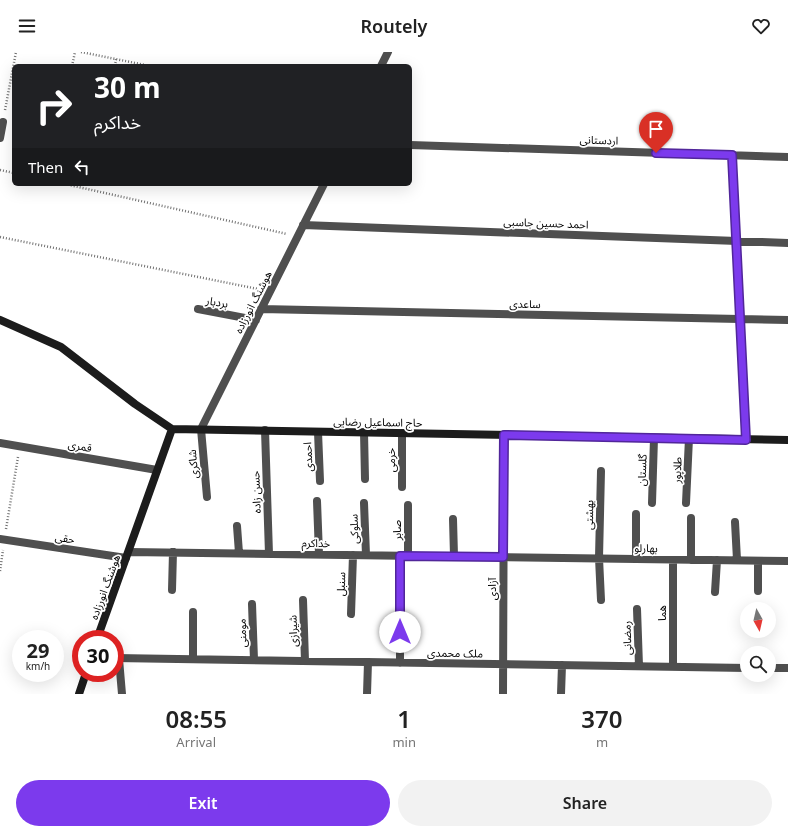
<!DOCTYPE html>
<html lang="en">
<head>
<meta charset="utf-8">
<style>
	body { margin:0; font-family:"Noto Sans","Noto Sans Arabic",sans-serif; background:#f2f2f2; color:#222; height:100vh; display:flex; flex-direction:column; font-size:15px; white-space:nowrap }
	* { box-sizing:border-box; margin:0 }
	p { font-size:13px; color:#767676 }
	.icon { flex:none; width:22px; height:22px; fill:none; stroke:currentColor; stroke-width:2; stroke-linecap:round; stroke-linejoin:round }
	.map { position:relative; height:642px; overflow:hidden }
	.side { display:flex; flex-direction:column; background:#fff; flex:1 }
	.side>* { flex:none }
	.top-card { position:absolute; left:12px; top:12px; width:400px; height:122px; border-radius:6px; box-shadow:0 4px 16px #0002; background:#202124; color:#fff; overflow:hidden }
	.needle { width:26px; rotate:172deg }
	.tools { position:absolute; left:740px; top:550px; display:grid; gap:8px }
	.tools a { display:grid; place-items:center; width:36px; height:36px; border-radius:50%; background:#fff; box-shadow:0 4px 16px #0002; font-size:20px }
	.speed { position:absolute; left:12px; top:578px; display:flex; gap:8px; font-size:20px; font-weight:700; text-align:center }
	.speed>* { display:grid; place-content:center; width:52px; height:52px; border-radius:50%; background:#fff; box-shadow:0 4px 16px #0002; line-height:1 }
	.speed small { font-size:10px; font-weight:400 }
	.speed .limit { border:6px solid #d22; background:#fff; color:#111 }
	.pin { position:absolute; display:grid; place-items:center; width:34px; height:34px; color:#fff; margin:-41px -17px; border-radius:50% 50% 50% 0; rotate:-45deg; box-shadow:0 0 4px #0007 }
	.pin .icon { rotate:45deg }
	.me { position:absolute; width:44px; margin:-22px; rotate:0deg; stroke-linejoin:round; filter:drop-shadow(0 0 3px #0008) }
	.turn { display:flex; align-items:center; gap:14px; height:84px; padding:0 16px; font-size:18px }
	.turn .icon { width:52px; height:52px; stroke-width:2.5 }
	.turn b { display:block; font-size:28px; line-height:34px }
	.then { display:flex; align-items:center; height:38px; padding:0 16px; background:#0003; gap:8px; font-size:15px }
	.eta { display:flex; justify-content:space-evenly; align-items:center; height:68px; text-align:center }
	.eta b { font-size:24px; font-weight:600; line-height:28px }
	.button { display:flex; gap:8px; margin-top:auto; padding:8px 16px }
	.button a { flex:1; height:46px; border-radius:24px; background:#7c3aed; color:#fff; font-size:16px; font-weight:600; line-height:46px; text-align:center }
	.button a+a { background:#f2f2f2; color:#222 }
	header { display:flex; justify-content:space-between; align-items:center; height:52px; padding:0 16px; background:#fff; font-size:18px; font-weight:600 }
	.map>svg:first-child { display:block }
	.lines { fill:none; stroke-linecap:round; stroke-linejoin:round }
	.path { stroke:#717171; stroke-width:2.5; stroke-dasharray:1 2; stroke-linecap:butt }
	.street { stroke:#4f4f4f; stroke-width:8 }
	.secondary { stroke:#1c1c1c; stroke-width:8 }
	.route-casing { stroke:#51269a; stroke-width:10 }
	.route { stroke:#7c3aed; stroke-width:7 }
	.labels { text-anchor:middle; stroke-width:3.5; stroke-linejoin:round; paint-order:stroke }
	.street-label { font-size:11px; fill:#000; stroke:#fff }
</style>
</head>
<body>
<header><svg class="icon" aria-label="menu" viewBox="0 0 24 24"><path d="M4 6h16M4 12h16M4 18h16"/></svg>Routely<svg class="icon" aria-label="heart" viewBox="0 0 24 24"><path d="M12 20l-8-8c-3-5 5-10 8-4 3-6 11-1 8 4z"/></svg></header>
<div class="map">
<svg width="788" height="642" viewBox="0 0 788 642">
	<rect width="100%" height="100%" fill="#fff"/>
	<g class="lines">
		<path class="path" d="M 81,0 L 150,14
			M 72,14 L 75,0
			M 115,14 L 116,7
			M 5,58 L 16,0
			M 0,118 L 14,121
			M 65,132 L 287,182
			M 0,185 L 258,237
			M 6,477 L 18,405
			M 0,519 L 3,498"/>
		<path class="street" d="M 381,14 L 388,0
			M 0,86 L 3,70
			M 410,93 L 788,105
			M 732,103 L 746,387
			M 303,173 L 788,191
			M 198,257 L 256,268
			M 261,257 L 788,268
			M 265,378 L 269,502
			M 318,380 L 320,429
			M 364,380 L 365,427
			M 0,391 L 157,418
			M 601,419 L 599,506 L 601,548
			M 402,435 L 402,381
			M 207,445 L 201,377 L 324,132
			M 317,449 L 319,502
			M 364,451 L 366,503
			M 652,451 L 654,386
			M 686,451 L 689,386
			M 636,462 L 636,507
			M 453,467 L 454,504
			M 735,470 L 737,508
			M 237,474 L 239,501
			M 0,487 L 126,506
			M 129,500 L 788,509
			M 400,504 L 400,611
			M 408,504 L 408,453
			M 691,508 L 691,466
			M 172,538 L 173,500
			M 758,539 L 758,509
			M 715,540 L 717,508
			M 303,548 L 305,609
			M 252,552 L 254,608
			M 637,557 L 639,614
			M 193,560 L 193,607
			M 351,562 L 353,503
			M 115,606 L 747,616
			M 119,607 L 122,642
			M 673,615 L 673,508
			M 769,616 L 788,616
			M 367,642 L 368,610
			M 503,642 L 504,383
			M 561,642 L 562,613"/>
		<path class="secondary" d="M 0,268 L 61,295 L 135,352 L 172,377 L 788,388
			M 97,587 L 172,377
			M 79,642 L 86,621"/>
	</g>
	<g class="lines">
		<g class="route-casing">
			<path id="route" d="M 400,580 L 400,504 L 503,505 L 504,383 L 746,388 L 732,103 L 656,101"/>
		</g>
		<use href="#route" class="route"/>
	</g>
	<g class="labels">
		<g class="street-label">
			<text transform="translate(599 88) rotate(2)" y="4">اردستانی</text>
			<text transform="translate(546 171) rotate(2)" y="4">احمد حسین جاسبی</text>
			<text transform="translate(217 250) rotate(10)" y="4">بردبار</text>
			<text transform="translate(253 250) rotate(-63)" y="4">هوشنگ انورزاده</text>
			<text transform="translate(525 252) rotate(1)" y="4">ساعدی</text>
			<text transform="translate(378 370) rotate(1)" y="4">حاج اسماعیل رضایی</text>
			<text transform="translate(80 394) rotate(10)" y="4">قمری</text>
			<text transform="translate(308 405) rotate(-93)" y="4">احمدی</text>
			<text transform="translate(391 408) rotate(-90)" y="4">خرمی</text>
			<text transform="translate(193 412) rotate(-95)" y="4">شاکری</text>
			<text transform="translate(642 418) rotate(-88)" y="4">گلستان</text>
			<text transform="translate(677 418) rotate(-87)" y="4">طلاپور</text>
			<text transform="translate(256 440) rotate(-92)" y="4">حسن زاده</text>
			<text transform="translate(589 463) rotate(-89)" y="4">بهشتی</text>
			<text transform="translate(354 477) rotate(-92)" y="4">سلوکی</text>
			<text transform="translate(397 478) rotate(-90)" y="4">صابر</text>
			<text transform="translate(65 486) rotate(9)" y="4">حقی</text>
			<text transform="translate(316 491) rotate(1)" y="4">خداکرم</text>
			<text transform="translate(646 496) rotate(1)" y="4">بهارلو</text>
			<text transform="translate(341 532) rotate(-88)" y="4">سنبل</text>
			<text transform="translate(105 535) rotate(-70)" y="4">هوشنگ انورزاده</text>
			<text transform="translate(492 537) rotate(-90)" y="4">آزادی</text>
			<text transform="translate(662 561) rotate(-90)" y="4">هما</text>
			<text transform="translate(293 579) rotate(-92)" y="4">شیرازی</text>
			<text transform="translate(242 581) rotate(-92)" y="4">مومنی</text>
			<text transform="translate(627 586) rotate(-92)" y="4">رمضانی</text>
			<text transform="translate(455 601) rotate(1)" y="4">ملک محمدی</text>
		</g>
	</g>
</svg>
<div class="tools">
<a><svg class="needle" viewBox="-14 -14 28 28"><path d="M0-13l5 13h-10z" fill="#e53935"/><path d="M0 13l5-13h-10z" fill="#767676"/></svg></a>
<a><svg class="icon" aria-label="search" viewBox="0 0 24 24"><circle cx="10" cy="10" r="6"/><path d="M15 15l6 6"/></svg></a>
</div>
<div class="speed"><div>29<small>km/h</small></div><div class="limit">30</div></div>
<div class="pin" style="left:656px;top:101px;background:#d93025"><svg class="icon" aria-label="arrive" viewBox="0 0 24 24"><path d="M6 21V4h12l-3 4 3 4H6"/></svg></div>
<svg class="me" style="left:400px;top:580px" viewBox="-20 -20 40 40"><circle r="19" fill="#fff"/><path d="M0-13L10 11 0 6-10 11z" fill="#7c3aed"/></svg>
<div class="top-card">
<div class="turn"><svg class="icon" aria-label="right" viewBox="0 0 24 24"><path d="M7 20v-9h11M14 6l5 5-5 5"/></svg><div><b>30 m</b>خداکرم</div></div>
<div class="then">Then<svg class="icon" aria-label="left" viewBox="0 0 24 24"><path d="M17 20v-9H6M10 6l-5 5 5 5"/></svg></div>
</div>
</div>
<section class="side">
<div class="eta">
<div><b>08:55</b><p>Arrival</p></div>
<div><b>1</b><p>min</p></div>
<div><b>370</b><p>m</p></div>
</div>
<div class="button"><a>Exit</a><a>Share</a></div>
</section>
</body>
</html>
